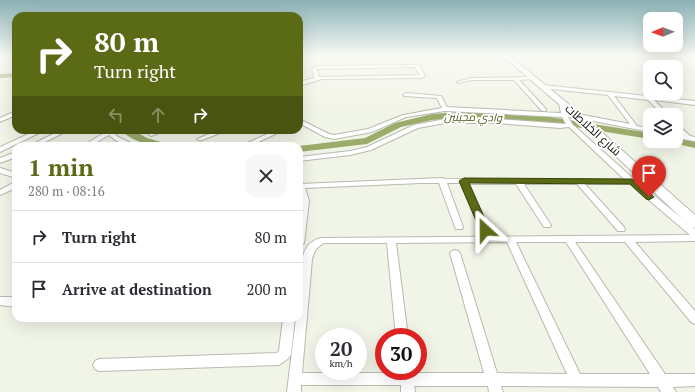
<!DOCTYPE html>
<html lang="en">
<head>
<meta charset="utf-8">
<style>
	body { margin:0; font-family:"PT Serif",Cairo,serif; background:#f7f7f7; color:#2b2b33; height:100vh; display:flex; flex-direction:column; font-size:15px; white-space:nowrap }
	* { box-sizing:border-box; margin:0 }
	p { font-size:13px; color:#7c7c81 }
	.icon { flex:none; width:22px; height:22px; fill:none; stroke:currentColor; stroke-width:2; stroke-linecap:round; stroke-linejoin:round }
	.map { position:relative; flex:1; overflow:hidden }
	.side { position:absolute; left:12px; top:142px; width:291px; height:180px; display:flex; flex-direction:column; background:#fff; border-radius:12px; box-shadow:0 4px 16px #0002 }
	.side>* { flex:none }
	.top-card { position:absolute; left:12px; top:12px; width:291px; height:122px; border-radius:12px; box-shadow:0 4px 16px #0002; background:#5a6a15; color:#fff; overflow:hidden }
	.needle { width:26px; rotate:269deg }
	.fabs { position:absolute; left:643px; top:12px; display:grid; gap:8px }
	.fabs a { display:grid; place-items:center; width:40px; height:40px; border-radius:8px; background:#fff; box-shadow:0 4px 16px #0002; font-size:20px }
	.speed { position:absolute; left:315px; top:328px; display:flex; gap:8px; font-size:20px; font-weight:700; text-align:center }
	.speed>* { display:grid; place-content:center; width:52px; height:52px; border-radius:50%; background:#fff; box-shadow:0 4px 16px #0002; line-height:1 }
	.speed small { font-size:10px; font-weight:400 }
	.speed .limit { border:6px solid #d22; background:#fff; color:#111 }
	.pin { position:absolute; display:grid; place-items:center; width:34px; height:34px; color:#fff; margin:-41px -17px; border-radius:50% 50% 50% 0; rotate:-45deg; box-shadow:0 0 4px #0007 }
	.pin .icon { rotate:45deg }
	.me { position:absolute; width:44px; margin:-22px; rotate:336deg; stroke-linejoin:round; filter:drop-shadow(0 0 3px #0008) }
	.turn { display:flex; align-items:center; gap:14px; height:84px; padding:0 16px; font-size:18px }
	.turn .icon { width:52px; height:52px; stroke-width:2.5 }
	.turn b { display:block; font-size:28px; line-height:34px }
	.lanes { display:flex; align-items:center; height:38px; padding:0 16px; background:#0003; justify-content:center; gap:20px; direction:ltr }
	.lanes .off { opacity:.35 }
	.round { display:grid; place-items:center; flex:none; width:42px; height:42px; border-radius:12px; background:#f7f7f7 }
	.headline { display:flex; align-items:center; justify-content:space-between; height:68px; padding:0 16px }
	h1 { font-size:24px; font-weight:600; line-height:30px; color:#5a6a15 }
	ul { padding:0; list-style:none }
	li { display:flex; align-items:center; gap:12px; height:52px; padding:0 16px; border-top:1px solid #e1e1e2 }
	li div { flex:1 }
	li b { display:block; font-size:15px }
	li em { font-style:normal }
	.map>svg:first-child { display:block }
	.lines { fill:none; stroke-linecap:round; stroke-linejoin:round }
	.river { fill:#9bac6b; fill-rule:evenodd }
	.street-casing { stroke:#b7bbae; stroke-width:2 }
	.primary-casing { stroke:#b7bbae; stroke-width:2 }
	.street { fill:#fff; fill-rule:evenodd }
	.primary { fill:#fff; fill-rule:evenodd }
	.route { fill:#5a6a15; stroke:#3a450e }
	.labels { text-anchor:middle; stroke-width:4; stroke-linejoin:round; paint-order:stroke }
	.far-water-label { font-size:11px; font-style:italic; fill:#4c5b12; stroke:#fff }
	.street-label { font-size:12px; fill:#0c0d09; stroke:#fff }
</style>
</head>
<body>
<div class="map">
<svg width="695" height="392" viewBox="0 0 695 392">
	<rect width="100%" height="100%" fill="#f1f5e7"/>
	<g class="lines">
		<path class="river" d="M 16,73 L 16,77 L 0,78 L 0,74 Z
			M 460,112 L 550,117 L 650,133 L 650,139 L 550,123 L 460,118 L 432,120 L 401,127 L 367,144 L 299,152 L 299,146 L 365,138 L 395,123 L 432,114 Z
			M 121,130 L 133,130 L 147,138 L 168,144 L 169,146 C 153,146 133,143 121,130 Z
			M 676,138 L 695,142 L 695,148 L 672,143 L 670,141 L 676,141 Z"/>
		<g class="street-casing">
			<path id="street" d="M 416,65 L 420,66 L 425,76 L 421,78 L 322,79 L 299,86 L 299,82 L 314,78 L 312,68 L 318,66 ZM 415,67 L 420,75 L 319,77 L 317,69 Z
				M 534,77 L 534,78 L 532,79 L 519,80 L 546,109 L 546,111 L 542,111 L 514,80 L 471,80 L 459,83 L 457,82 L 471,78 Z
				M 543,85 L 695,101 L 695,105 L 654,100 L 669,115 L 663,115 L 648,100 L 614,96 L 637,126 L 650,128 L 650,132 L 578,118 L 568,117 L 572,124 L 635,180 L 695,229 L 695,241 L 635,242 L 695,311 L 695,324 L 691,322 L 625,242 L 575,242 L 665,374 L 695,374 L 695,386 L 673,387 L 676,392 L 661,392 L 658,387 L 501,386 L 503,392 L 489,392 L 488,386 L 414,386 L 415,392 L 401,392 L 401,385 L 301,385 L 301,392 L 287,392 L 296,318 L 299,318 C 299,299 297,262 307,247 C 310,242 315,240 320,238 L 690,235 L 630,184 L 585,184 L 624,227 L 625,229 L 624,231 L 618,231 L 577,184 L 524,184 L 551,225 L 550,227 L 544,227 L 516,184 L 469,184 L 489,230 L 488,232 L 482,232 L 481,230 L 461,183 L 447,183 L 463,227 L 462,229 L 456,229 L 455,227 L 439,183 L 421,183 L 305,188 L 309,201 L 304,243 L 302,245 L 299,246 L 299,213 L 301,201 L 299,193 L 299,184 L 442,178 L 445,179 L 625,180 L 569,127 L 560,128 L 496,123 L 445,123 L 418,128 L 371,150 L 350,155 L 299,161 L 299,157 L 350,151 L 367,147 L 414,125 L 445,119 L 496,119 L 566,124 L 562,117 L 445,111 L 406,117 L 372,132 L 334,139 L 325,137 L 299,123 L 299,119 L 329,134 L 334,135 L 368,129 L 403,115 L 442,108 L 437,98 L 404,96 L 403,95 L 406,93 L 441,96 L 447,107 L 561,113 L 559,103 L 562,101 L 565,103 L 567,113 L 578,114 L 630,124 L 608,95 L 541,88 L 541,86 ZM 507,242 L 567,374 L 497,373 L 460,253 L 458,251 L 455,250 L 452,251 L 450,253 L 484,373 L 413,373 L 412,371 L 400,371 L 400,373 L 302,373 L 312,259 C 314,251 317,247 324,243 L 387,243 L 396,337 L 408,337 L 396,243 ZM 516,242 L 566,242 L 650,374 L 580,374 Z
				M 16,111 L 16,115 L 0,122 L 0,118 Z
				M 676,124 L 678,125 L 690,136 L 695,137 L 695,141 L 676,138 L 676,134 L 681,135 L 676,129 Z
				M 37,130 L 45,130 L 0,152 L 0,147 Z
				M 61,130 L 69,130 L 37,146 L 29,146 Z
				M 104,130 L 111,130 L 118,137 L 137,146 C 127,146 117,143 109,135 L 90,146 L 82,146 L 106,132 Z
				M 157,130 L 167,130 L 151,136 L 148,134 Z
				M 219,130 L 228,130 L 202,140 L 198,140 L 197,139 Z
				M 276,130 L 284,130 L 250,146 L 241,146 Z
				M 16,152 L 16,157 L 0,163 L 0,158 Z
				M 0,168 L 16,173 L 16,178 L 0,173 Z
				M 13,183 L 16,183 L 16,188 L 0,195 L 0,190 Z
				M 0,297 L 16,297 L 16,307 L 0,305 Z
				M 283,318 L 295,318 L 291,354 L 289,358 L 279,365 L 99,371 L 95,369 L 93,365 L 95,361 L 99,359 L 277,353 L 279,351 Z"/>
		</g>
		<g class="primary-casing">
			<path id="primary" d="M 503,56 L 510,56 L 589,121 L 695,215 L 695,228 L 690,226 L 583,125 Z"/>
		</g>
		<use href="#street" class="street"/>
		<use href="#primary" class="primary"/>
	</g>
	<linearGradient id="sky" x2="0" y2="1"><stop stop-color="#89b1b6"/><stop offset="0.5" stop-color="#f9faf4"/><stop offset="1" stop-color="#f9faf4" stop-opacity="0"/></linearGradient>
	<rect width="695" height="111" fill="url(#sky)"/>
	<path class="route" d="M 464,178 L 632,179 L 635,180 L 654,197 L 649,200 L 646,199 L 630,184 L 469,183 L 490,230 L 485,234 L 480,230 L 459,181 Z"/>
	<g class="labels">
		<g class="far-water-label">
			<text transform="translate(473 117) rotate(1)" y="4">وادي مجينين</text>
		</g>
		<g class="street-label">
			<text transform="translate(593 130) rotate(42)" y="4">شارع الخلاطات</text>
		</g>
	</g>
</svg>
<div class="fabs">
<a><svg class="needle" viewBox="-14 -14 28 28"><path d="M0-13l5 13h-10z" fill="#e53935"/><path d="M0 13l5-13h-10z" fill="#7c7c81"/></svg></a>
<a><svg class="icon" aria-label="search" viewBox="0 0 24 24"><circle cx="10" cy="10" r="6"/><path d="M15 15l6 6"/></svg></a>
<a><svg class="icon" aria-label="layers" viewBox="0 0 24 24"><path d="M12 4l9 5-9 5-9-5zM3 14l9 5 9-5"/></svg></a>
</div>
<div class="speed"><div>20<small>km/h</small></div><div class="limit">30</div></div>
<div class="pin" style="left:649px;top:197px;background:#d93025"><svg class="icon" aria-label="arrive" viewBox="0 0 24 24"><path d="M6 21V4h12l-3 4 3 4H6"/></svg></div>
<svg class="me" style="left:485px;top:230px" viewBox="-20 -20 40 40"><path d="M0-17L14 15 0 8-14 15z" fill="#5a6a15" stroke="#fff" stroke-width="4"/></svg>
<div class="top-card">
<div class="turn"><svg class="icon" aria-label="right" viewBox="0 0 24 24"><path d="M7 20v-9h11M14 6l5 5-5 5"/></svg><div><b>80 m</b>Turn right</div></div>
<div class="lanes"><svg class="icon off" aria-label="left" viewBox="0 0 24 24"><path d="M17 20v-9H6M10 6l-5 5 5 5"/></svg><svg class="icon off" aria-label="ahead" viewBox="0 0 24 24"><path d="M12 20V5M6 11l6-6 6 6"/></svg><svg class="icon" aria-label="right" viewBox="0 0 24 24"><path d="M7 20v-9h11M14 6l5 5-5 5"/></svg></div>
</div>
<section class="side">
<div class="headline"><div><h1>1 min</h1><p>280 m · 08:16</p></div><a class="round"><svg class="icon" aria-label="close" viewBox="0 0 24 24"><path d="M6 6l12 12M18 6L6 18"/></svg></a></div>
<ul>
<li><svg class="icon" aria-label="right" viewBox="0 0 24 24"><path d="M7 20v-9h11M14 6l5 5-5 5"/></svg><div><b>Turn right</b></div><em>80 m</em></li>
<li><svg class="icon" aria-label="arrive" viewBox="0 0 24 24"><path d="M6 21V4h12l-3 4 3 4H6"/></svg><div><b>Arrive at destination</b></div><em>200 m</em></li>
</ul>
</section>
</div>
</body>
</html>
